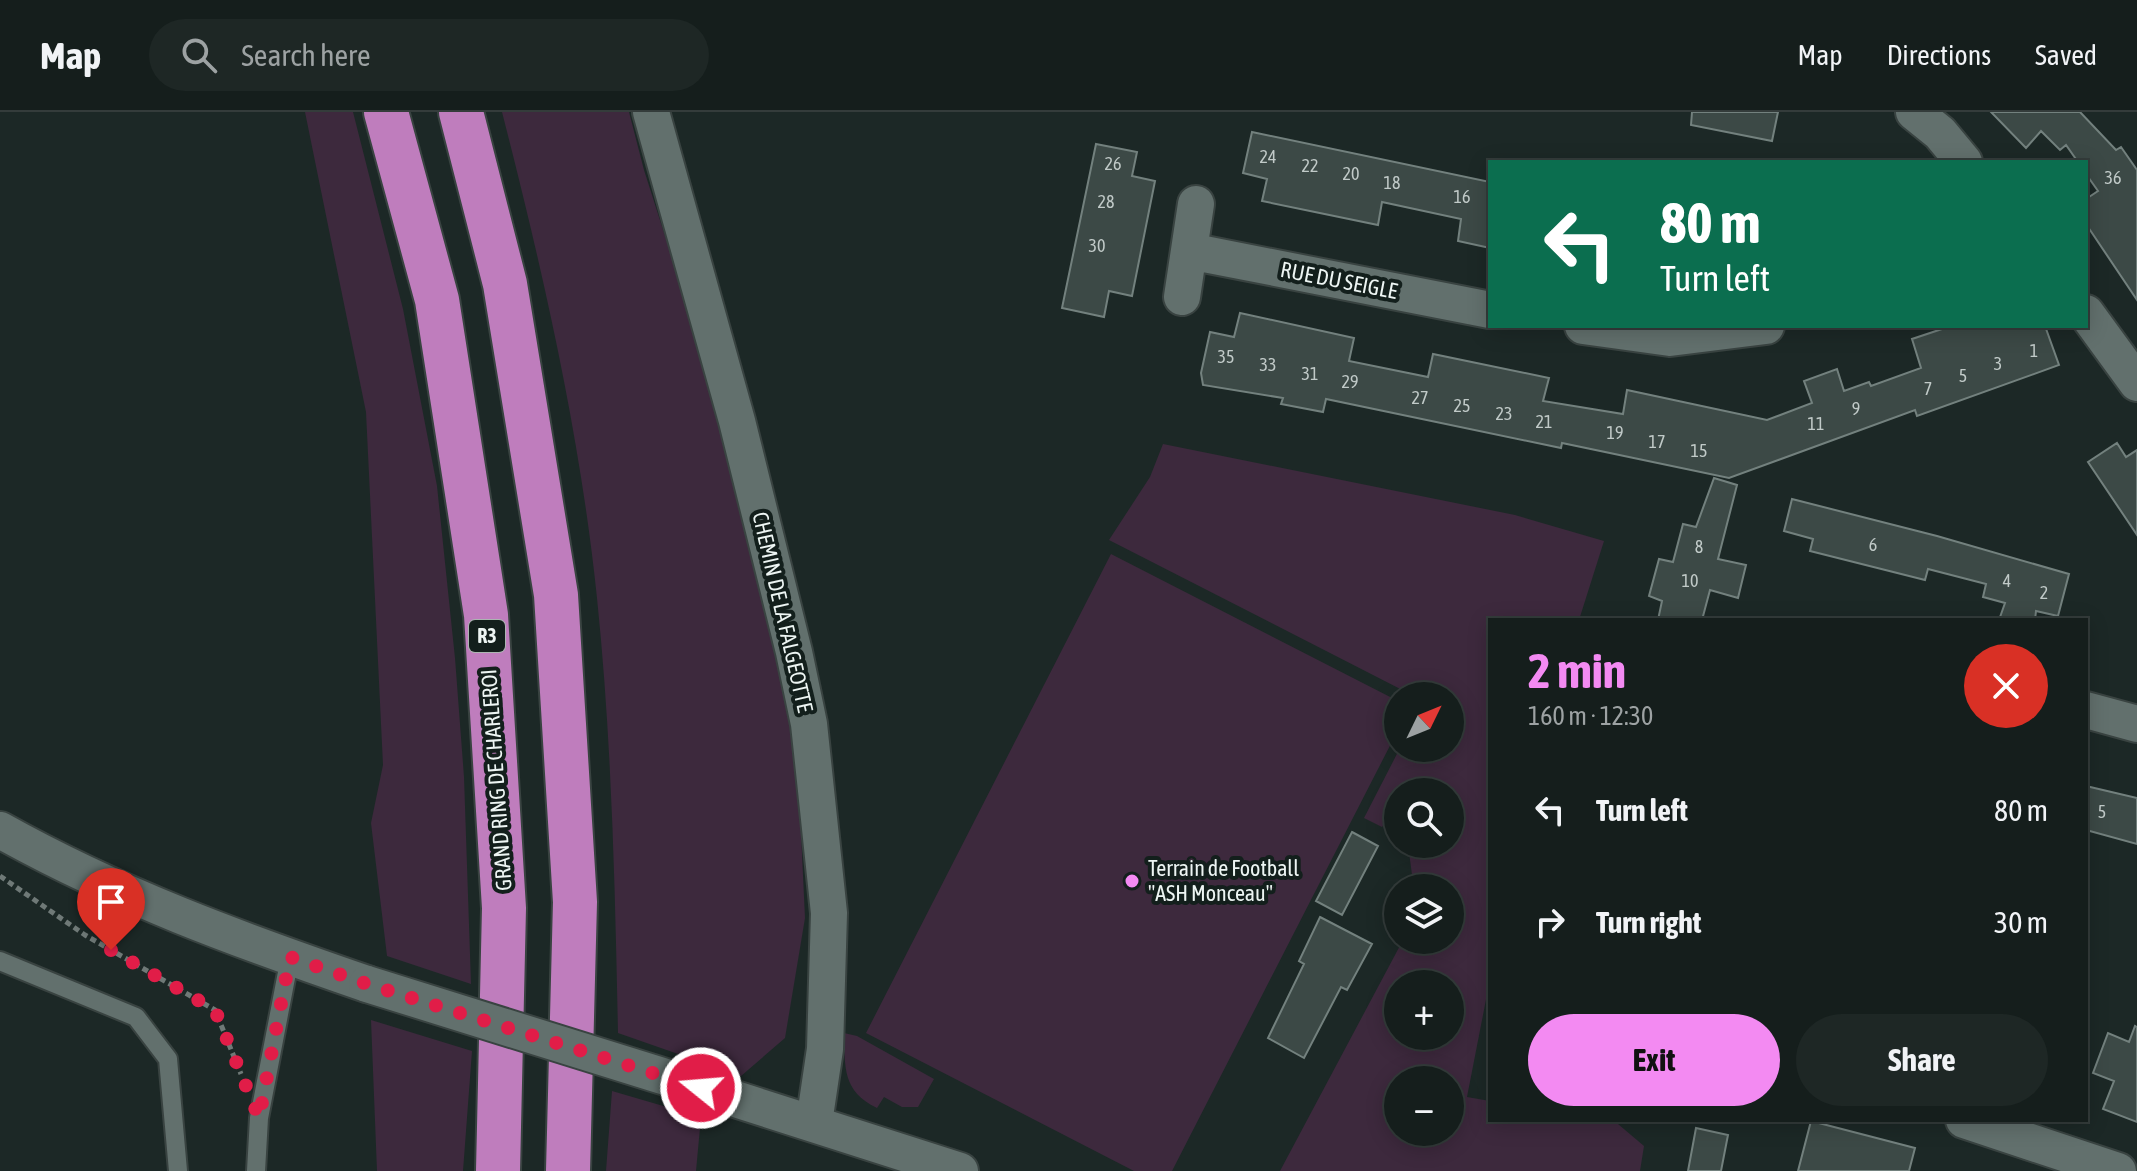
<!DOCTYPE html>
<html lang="en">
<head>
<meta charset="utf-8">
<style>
	body { margin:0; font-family:"Asap Condensed",sans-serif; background:#1e2725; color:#f1f3f6; height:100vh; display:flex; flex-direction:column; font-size:30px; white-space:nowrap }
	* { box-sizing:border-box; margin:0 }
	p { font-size:26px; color:#9da2a3 }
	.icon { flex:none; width:44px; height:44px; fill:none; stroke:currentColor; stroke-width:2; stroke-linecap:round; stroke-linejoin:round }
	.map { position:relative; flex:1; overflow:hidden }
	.panel { position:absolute; left:1488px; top:506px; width:600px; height:504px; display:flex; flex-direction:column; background:#151e1c; border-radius:0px; box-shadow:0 4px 20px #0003,0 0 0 2px #343c3b }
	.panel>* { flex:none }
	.top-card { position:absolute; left:1488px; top:48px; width:600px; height:168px; border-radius:0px; box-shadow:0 4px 20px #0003,0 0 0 2px #343c3b; background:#0b6e4f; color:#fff; overflow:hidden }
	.needle { width:52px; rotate:47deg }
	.tools { position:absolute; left:1384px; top:570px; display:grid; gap:16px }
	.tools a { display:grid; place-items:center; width:80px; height:80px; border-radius:50%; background:#151e1c; box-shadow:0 4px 20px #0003,0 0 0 2px #343c3b; font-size:40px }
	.pin { position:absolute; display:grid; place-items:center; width:68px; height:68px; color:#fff; margin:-82px -34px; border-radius:50% 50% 50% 0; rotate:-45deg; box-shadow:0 0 8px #0007 }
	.pin .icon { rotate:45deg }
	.me { position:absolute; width:88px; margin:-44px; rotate:287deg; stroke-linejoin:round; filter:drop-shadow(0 0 6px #0008) }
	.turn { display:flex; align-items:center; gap:28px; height:168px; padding:0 40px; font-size:36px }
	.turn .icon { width:104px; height:104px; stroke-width:2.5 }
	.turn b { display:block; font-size:56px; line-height:68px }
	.round { display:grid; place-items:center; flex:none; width:84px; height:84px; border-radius:42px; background:#1e2725 }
	.headline { display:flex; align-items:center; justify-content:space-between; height:136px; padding:0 40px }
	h1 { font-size:48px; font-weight:700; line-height:60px; color:#f38af2 }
	.cta { display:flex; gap:16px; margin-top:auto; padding:16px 40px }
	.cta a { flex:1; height:92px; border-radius:48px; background:#f38af2; color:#111; font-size:32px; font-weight:700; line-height:92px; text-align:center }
	.cta a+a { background:#1e2725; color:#f1f3f6 }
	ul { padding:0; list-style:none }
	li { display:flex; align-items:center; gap:24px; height:112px; padding:0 40px }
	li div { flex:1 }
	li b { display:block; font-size:30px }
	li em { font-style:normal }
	header { display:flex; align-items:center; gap:48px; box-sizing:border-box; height:112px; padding:0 40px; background:#151e1c; border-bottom:2px solid #343c3b }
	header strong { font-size:38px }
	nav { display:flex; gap:44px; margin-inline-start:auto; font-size:28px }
	.search { width:560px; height:72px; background:#1e2725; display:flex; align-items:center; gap:20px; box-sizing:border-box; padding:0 28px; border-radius:44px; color:#9da2a3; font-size:30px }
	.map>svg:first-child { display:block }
	.green { fill:#3d293d; fill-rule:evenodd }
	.building { fill:#3c4946; stroke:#73817e; stroke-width:2 }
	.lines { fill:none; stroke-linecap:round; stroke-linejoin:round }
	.service-casing { stroke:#394341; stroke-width:22 }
	.minor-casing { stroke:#394341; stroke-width:40 }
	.motorway-casing { stroke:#394341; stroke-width:48 }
	.path { stroke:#6f7977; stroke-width:5; stroke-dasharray:6 4; stroke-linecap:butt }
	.service { stroke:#62706d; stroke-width:18 }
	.minor { stroke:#62706d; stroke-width:36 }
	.motorway { stroke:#bf7dbd; stroke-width:44 }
	.minor-bridge-casing { stroke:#394341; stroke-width:40; stroke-linecap:butt }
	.minor-bridge { stroke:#62706d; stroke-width:36 }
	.route { stroke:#e11d48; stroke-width:14; stroke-dasharray:0 25.2 }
	.poi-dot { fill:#f38af2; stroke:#131f1c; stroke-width:3 }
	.labels { text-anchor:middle; stroke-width:8; stroke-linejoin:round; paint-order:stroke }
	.number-label { font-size:18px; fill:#c1cac8 }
	.shield { fill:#131f1c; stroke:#acb5b2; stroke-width:2 }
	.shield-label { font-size:20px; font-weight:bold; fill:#edf5f3 }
	.street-label { font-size:22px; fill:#edf5f3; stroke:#131f1c }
	.poi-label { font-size:22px; fill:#edf5f3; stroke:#131f1c; text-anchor:start }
</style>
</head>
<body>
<header>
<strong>Map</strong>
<div class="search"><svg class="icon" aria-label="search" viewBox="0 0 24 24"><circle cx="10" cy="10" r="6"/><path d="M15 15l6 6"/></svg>Search here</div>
<nav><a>Map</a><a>Directions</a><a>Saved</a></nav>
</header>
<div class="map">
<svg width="2137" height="1059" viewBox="0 0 2137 1059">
	<rect width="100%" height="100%" fill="#1c2826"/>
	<path class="green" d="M 305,0 L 353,0 L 403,197 L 437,374 L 455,546 L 464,665 L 471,872 L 387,844 L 371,711 L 383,653 L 366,300 Z
		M 502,0 L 629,0 L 644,58 L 712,271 L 796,613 L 805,806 L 785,926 L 741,964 L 618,921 C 615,776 612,631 597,486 C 580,322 543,160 502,0 Z
		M 1163,332 L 1515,403 L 1604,429 L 1579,508 L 1490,508 L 1490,867 L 1467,985 L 1490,989 L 1490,1008 L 1594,1008 L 1618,1012 L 1644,1034 L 1640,1059 L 1280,1059 L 1403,828 L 1450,828 L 1450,776 L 1410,776 L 1412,763 L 1408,732 L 1450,732 L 1450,680 L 1398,680 L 1398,716 L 1386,710 L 1382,715 L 1364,706 L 1400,636 L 1450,636 L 1450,584 L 1414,584 L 1109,428 L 1150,365 ZM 1450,872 L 1450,924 L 1398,924 L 1398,872 ZM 1450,968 L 1450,1020 L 1398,1020 L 1398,968 Z
		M 1111,442 L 1398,589 L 1398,618 L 1172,1059 L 1134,1059 L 866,921 Z
		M 371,908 L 472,939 L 463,1059 L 377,1059 Z
		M 844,921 L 857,924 L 934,967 L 918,995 L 902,995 L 884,985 L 877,996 C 842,979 845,955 844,921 Z
		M 612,979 L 701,1005 L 696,1059 L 606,1059 Z"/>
	<path class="building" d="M 1692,0 L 1778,0 L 1772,29 L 1691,13 Z
		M 1991,0 L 2080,0 L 2116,38 L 2121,35 L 2137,58 L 2137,188 L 2086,112 L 2086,87 L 2098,79 L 2086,62 L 2086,50 L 2078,50 L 2066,33 L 2060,38 L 2041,19 L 2026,36 Z
		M 1252,20 L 1490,70 L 1490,136 L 1458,129 L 1461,107 L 1382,90 L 1378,113 L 1262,89 L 1267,67 L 1243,61 Z
		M 1096,32 L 1137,40 L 1132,64 L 1155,69 L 1132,184 L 1109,179 L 1104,205 L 1062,196 Z
		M 1240,201 L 1354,226 L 1349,249 L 1428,265 L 1433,242 L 1549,266 L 1543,289 L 1623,302 L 1627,278 L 1767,308 L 1812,291 L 1804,269 L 1837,257 L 1844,279 L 1869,270 L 1871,274 L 1921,256 L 1912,227 L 1951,214 L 2045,214 L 2059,253 L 1917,304 L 1915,298 L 1729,366 L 1562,331 L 1561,336 L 1326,287 L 1323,300 L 1281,292 L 1283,286 L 1203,273 L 1201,261 L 1210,220 L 1234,225 Z
		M 2117,331 L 2126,345 L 2137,338 L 2137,423 L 2088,350 Z
		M 1714,366 L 1737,373 L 1718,447 L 1746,453 L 1738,486 L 1710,478 L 1702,508 L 1658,508 L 1662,489 L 1649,484 L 1659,447 L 1673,450 L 1683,412 L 1696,415 Z
		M 1792,387 L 1937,424 L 2069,462 L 2058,504 L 2036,499 L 2035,508 L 1999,508 L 2005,491 L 1983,485 L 1986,472 L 1928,457 L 1925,468 L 1810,439 L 1813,427 L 1784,419 Z
		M 2086,674 L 2137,686 L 2137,732 L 2086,718 Z
		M 1352,720 L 1378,734 L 1342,803 L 1316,789 Z
		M 1320,805 L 1372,832 L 1347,878 L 1341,875 L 1304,946 L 1268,926 L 1304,852 L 1299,849 Z
		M 2135,914 L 2137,915 L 2137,1010 L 2103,997 L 2114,969 L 2093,961 L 2108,921 L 2129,930 Z
		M 1811,1009 L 1915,1036 L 1909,1059 L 1798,1059 Z
		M 1696,1016 L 1728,1023 L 1721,1059 L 1688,1059 Z"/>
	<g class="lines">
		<g class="service-casing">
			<path id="service" d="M 0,849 L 136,905 L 168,947 L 178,1059
				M 256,1059 L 259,1006 L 290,845"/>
		</g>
		<g class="minor-casing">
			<path id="minor" d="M 651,0 L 737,309 L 794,540 L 809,612 L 829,801 L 825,937 L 814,1011
				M 1914,0 L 1940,21 L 1964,50
				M 1189,139 L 1490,198
				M 1182,185 L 1196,92
				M 2086,201 L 2137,271
				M 1583,214 L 1670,226 L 1766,214
				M 2086,598 L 2137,612
				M 0,718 C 118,784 239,828 367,872
				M 701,976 L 960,1059
				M 1964,1008 L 2118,1059"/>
		</g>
		<g class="motorway-casing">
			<path id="motorway" d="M 386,0 L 437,188 L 486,503 L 504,796 L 498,1059
				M 461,0 L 505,172 L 556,483 L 575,790 L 568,1059"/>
		</g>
		<path class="path" d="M 0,764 L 85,823 L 215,898 L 241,962"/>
		<use href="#service" class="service"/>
		<use href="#minor" class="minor"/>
		<use href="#motorway" class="motorway"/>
		<g class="minor-bridge-casing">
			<path id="minor-bridge" d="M 367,872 L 701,976"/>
		</g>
		<use href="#minor-bridge" class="minor-bridge"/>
	</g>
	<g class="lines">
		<path class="route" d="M 111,838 L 215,898 L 259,1006 L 290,845 L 367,872 L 701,976"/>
	</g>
	<circle class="poi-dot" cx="1132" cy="769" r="8"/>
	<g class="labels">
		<g class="number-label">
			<text x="1268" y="51">24</text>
			<text x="1113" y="58">26</text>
			<text x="1310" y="60">22</text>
			<text x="1351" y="68">20</text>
			<text x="2113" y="72">36</text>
			<text x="1392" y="77">18</text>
			<text x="1462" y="91">16</text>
			<text x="1106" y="96">28</text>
			<text x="1097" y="140">30</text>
			<text x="2034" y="245">1</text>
			<text x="1226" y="251">35</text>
			<text x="1998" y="258">3</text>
			<text x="1268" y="259">33</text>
			<text x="1310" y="268">31</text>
			<text x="1963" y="270">5</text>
			<text x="1350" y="276">29</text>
			<text x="1928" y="283">7</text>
			<text x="1420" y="292">27</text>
			<text x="1462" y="300">25</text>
			<text x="1856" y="303">9</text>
			<text x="1504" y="308">23</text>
			<text x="1544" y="316">21</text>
			<text x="1816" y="318">11</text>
			<text x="1615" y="327">19</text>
			<text x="1657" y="336">17</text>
			<text x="1699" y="345">15</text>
			<text x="1873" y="439">6</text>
			<text x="1699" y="441">8</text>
			<text x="1690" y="475">10</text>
			<text x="2007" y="475">4</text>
			<text x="2044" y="487">2</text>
			<text x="2102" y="706">5</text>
		</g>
		<rect class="shield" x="469" y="508" width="36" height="32" rx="6"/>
		<g class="shield-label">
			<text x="487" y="531">R3</text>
		</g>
		<g class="street-label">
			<text transform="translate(1339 168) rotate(11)" y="8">RUE DU SEIGLE</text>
			<text transform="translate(783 500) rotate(77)" y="8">CHEMIN DE LA FALGEOTTE</text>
			<text transform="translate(496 668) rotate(-94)" y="8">GRAND RING DE CHARLEROI</text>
		</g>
		<g class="poi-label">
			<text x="1148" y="764">Terrain de Football<tspan x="1148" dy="25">"ASH Monceau"</tspan></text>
		</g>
	</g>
</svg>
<div class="tools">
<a><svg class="needle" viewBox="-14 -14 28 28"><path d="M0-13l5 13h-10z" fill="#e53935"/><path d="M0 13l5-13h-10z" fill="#9da2a3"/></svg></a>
<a><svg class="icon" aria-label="search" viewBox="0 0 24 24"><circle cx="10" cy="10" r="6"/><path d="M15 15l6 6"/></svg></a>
<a><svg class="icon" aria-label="layers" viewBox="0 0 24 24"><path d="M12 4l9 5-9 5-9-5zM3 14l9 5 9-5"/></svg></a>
<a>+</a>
<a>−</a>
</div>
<div class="pin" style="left:111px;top:838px;background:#d93025"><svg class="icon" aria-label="arrive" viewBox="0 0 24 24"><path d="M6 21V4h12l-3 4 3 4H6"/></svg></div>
<svg class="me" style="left:701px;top:976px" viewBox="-20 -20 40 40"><circle r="17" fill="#e11d48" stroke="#fff" stroke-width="3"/><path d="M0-11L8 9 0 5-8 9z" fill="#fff"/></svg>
<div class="top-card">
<div class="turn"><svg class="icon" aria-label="left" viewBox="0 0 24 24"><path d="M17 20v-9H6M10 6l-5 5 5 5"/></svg><div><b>80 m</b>Turn left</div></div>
</div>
<section class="panel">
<div class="headline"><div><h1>2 min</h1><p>160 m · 12:30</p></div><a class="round" style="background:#d93025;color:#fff"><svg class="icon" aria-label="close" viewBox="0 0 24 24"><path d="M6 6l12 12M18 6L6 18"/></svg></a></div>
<ul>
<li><svg class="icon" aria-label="left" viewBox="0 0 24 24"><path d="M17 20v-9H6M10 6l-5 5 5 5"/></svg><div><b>Turn left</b></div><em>80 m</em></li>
<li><svg class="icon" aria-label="right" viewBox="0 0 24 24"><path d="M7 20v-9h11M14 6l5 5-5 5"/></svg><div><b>Turn right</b></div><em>30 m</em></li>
</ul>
<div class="cta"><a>Exit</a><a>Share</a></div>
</section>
</div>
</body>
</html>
